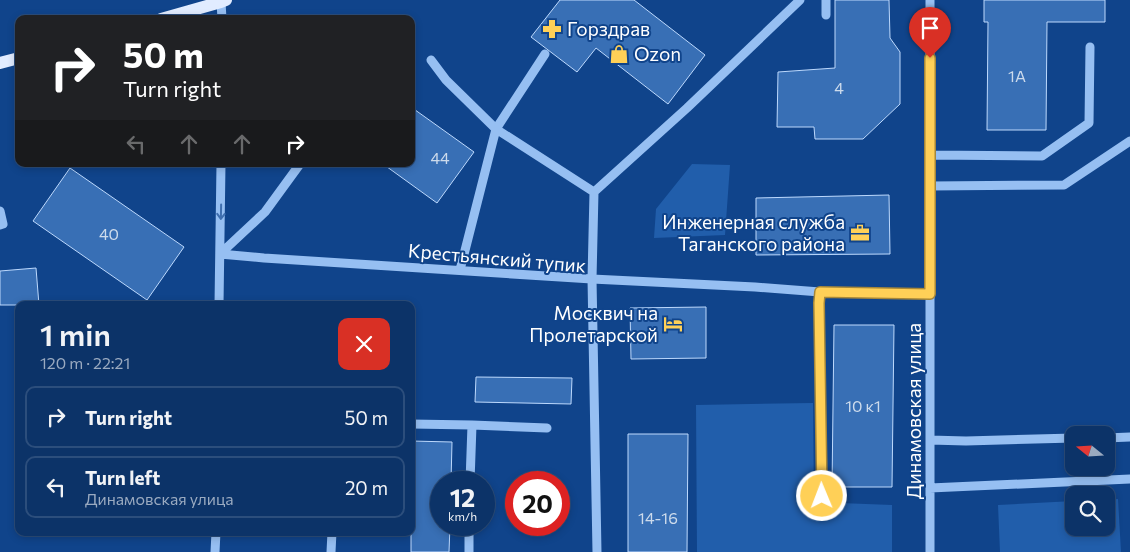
<!DOCTYPE html>
<html lang="en">
<head>
<meta charset="utf-8">
<style>
	body { margin:0; font-family:Commissioner,sans-serif; background:#1a3f71; color:#f1f3f6; height:100vh; display:flex; flex-direction:column; font-size:19px; white-space:nowrap }
	* { box-sizing:border-box; margin:0 }
	p { font-size:16px; color:#9aaac0 }
	.icon { flex:none; width:28px; height:28px; fill:none; stroke:currentColor; stroke-width:2; stroke-linecap:round; stroke-linejoin:round }
	.map { position:relative; flex:1; overflow:hidden }
	.side { position:absolute; left:15px; top:301px; width:400px; height:235px; display:flex; flex-direction:column; background:#0c3368; border-radius:10px; box-shadow:0 2px 8px #0003,0 0 0 1px #2c4e7c }
	.side>* { flex:none }
	.banner { position:absolute; left:15px; top:15px; width:400px; height:152px; border-radius:10px; box-shadow:0 2px 8px #0003,0 0 0 1px #2c4e7c; background:#202124; color:#fff; overflow:hidden }
	.needle { width:32px; rotate:288deg }
	.buttons { position:absolute; left:1065px; top:426px; display:grid; gap:10px }
	.buttons a { display:grid; place-items:center; width:50px; height:50px; border-radius:10px; background:#0c3368; box-shadow:0 2px 8px #0003,0 0 0 1px #2c4e7c; font-size:25px }
	.speed { position:absolute; left:430px; top:471px; display:flex; gap:10px; font-size:25px; font-weight:700; text-align:center }
	.speed>* { display:grid; place-content:center; width:65px; height:65px; border-radius:50%; background:#0c3368; box-shadow:0 2px 8px #0003,0 0 0 1px #2c4e7c; line-height:1 }
	.speed small { font-size:12px; font-weight:400 }
	.speed .limit { border:8px solid #d22; background:#fff; color:#111 }
	.pin { position:absolute; display:grid; place-items:center; width:42px; height:42px; color:#fff; margin:-51px -21px; border-radius:50% 50% 50% 0; rotate:-45deg; box-shadow:0 0 5px #0007 }
	.pin .icon { rotate:45deg }
	.me { position:absolute; width:55px; margin:-28px; rotate:359deg; stroke-linejoin:round; filter:drop-shadow(0 0 4px #0008) }
	.turn { display:flex; align-items:center; gap:18px; height:105px; padding:0 25px; font-size:22px }
	.turn .icon { width:65px; height:65px; stroke-width:2.5 }
	.turn b { display:block; font-size:35px; line-height:42px }
	.lanes { display:flex; align-items:center; height:48px; padding:0 25px; background:#0003; justify-content:center; gap:25px; direction:ltr }
	.lanes .off { opacity:.35 }
	.round { display:grid; place-items:center; flex:none; width:52px; height:52px; border-radius:10px; background:#1a3f71 }
	.overview { display:flex; align-items:center; justify-content:space-between; height:85px; padding:0 25px }
	h1 { font-size:30px; font-weight:600; line-height:38px }
	ul { padding:0; list-style:none }
	li { display:flex; align-items:center; gap:15px; height:62px; margin:0 10px 8px; padding:0 15px; border:2px solid #2c4e7c; border-radius:10px }
	li div { flex:1 }
	li b { display:block; font-size:19px }
	li em { font-style:normal }
	.map>svg:first-child { display:block }
	.green { fill:#215eab }
	.building { fill:#386fb5; stroke:#bdd9fd }
	.lines { fill:none; stroke-linecap:round; stroke-linejoin:round }
	.minor { stroke:#96bff2; stroke-width:9 }
	.major { stroke:#e1ecff; stroke-width:12 }
	.oneway { stroke:#3f6faf }
	.route-casing { stroke:#a68739; stroke-width:12 }
	.route { stroke:#ffd057; stroke-width:9 }
	.labels { text-anchor:middle; stroke-width:4; stroke-linejoin:round; paint-order:stroke }
	.number-label { font-size:16px; fill:#cddbec }
	.poi-label { font-size:19px; fill:#fff; stroke:#10448b; text-anchor:start }
	.street-label { font-size:19px; fill:#fff; stroke:#10448b }
</style>
</head>
<body>
<div class="map">
<svg width="1130" height="552" viewBox="0 0 1130 552">
	<rect width="100%" height="100%" fill="#10448b"/>
	<path class="green" d="M 692,164 L 730,165 L 725,235 L 654,238 L 656,209 Z
		M 813,403 L 814,502 L 892,505 L 892,552 L 697,552 L 696,405 Z
		M 1118,499 L 1121,552 L 1000,552 L 998,505 L 1074,501 L 1074,528 L 1106,528 L 1106,500 Z"/>
	<path class="building" d="M 560,0 L 634,0 L 705,55 L 668,104 L 596,48 L 577,72 L 531,37 Z
		M 835,0 L 889,0 L 890,38 L 900,52 L 900,104 L 863,139 L 815,139 L 814,127 L 777,127 L 778,72 L 835,68 Z
		M 984,0 L 1105,0 L 1105,22 L 1047,22 L 1046,130 L 987,130 L 988,22 L 984,22 Z
		M 411,107 L 474,152 L 437,203 L 383,164 L 411,164 Z
		M 70,168 L 184,247 L 147,300 L 33,221 Z
		M 889,195 L 890,254 L 756,255 L 756,198 Z
		M 36,268 L 39,305 L 0,305 L 0,271 Z
		M 706,307 L 706,358 L 631,359 L 630,308 Z
		M 834,325 L 894,325 L 892,487 L 832,487 Z
		M 476,377 L 572,378 L 571,404 L 475,402 Z
		M 628,434 L 688,434 L 687,552 L 628,552 Z
		M 411,441 L 452,442 L 451,482 L 441,482 L 441,525 L 450,525 L 449,552 L 411,552 Z"/>
	<g class="lines">
		<path class="minor" d="M 800,0 L 687,108 L 594,192 L 592,279 L 755,287 L 820,292 L 930,294
			M 221,2 L 222,19
			M 826,15 L 826,0
			M 431,60 L 446,80 L 496,129 L 594,192
			M 930,155 L 1042,156 L 1089,123 L 1090,47
			M 930,186 L 1064,185 L 1130,141
			M 0,211 L 3,224 L 0,225
			M 220,254 L 264,258 L 592,279 L 597,552
			M 220,254 L 265,212 L 300,164
			M 460,270 L 496,129 L 545,54
			M 820,292 L 819,303 L 822,496
			M 219,305 L 221,164
			M 411,424 L 472,425 L 470,482
			M 472,425 L 547,428
			M 1106,438 L 1130,437
			M 930,440 L 966,441 L 1074,438
			M 930,488 L 1130,479
			M 215,552 L 216,532
			M 331,552 L 332,532
			M 469,552 L 469,525
			M 930,552 L 930,0"/>
		<path class="major" d="M 161,19 L 221,2 L 226,0
			M 0,63 L 19,58"/>
	</g>
	<defs><path id="oneway-shaft" d="M-6 0H5M1.5-3L5.5 0L1.5 3" fill="none" stroke-width="1.6" stroke-linecap="round" stroke-linejoin="round" transform="scale(1.25)"/></defs>
	<use class="oneway" href="#oneway-shaft" transform="translate(221 212) rotate(91)"/>
	<g class="lines">
		<g class="route-casing">
			<path id="route" d="M 822,496 L 819,303 L 820,292 L 930,294 L 930,58"/>
		</g>
		<use href="#route" class="route"/>
	</g>
	<defs>
		<g id="pharmacy-bare" transform="scale(1.5)"><path d="M-2-6h4v4h4v4h-4v4h-4v-4h-4v-4h4Z" fill="#ffd057" stroke="#10448b" stroke-width="2.5" paint-order="stroke"/></g>
		<g id="shop-bare" transform="scale(1.5)"><path d="M-5-2.5h2.3a2.7 3.5 0 0 1 5.4 0H5L5.5 6h-11ZM-1.5-2.5h3a1.5 2.3 0 0 0-3 0Z" fill="#ffd057" stroke="#10448b" stroke-width="2.5" paint-order="stroke"/></g>
		<g id="office-bare" transform="scale(1.5)"><path d="M-6-3h4V-5.5h4V-3h4V5H-6ZM-1-4.5V-3h2v-1.5ZM-6 0V1H6V0Z" fill="#ffd057" stroke="#10448b" stroke-width="2.5" paint-order="stroke"/></g>
		<g id="hotel-bare" transform="scale(1.5)"><path d="M-6-4.5h1.5V1H6V5H4.5V3h-9V5H-6ZM-4 0a1.8 1.8 0 1 1 3.6 0ZM.5 0V-2.5h3Q6-2.5 6 0Z" fill="#ffd057" stroke="#10448b" stroke-width="2.5" paint-order="stroke"/></g>
	</defs>
	<g fill-rule="evenodd">
		<use href="#pharmacy-bare" x="552" y="29"/>
		<use href="#shop-bare" x="619" y="54"/>
		<use href="#office-bare" x="860" y="233"/>
		<use href="#hotel-bare" x="673" y="324"/>
	</g>
	<g class="labels">
		<g class="number-label">
			<text x="1017" y="82">1А</text>
			<text x="839" y="94">4</text>
			<text x="440" y="164">44</text>
			<text x="109" y="240">40</text>
			<text x="863" y="412">10 к1</text>
			<text x="658" y="524">14-16</text>
		</g>
		<g class="poi-label">
			<text x="567" y="36">Горздрав</text>
			<text x="634" y="61">Ozon</text>
			<text x="845" y="229" text-anchor="end">Инженерная служба<tspan x="845" dy="22">Таганского района</tspan></text>
			<text x="658" y="320" text-anchor="end">Москвич на<tspan x="658" dy="22">Пролетарской</tspan></text>
		</g>
		<g class="street-label">
			<text transform="translate(497 258) rotate(5)" y="7">Крестьянский тупик</text>
			<text transform="translate(914 411) rotate(-90)" y="7">Динамовская улица</text>
		</g>
	</g>
</svg>
<div class="buttons">
<a><svg class="needle" viewBox="-14 -14 28 28"><path d="M0-13l5 13h-10z" fill="#e53935"/><path d="M0 13l5-13h-10z" fill="#9aaac0"/></svg></a>
<a><svg class="icon" aria-label="search" viewBox="0 0 24 24"><circle cx="10" cy="10" r="6"/><path d="M15 15l6 6"/></svg></a>
</div>
<div class="speed"><div>12<small>km/h</small></div><div class="limit">20</div></div>
<div class="pin" style="left:930px;top:58px;background:#d93025"><svg class="icon" aria-label="arrive" viewBox="0 0 24 24"><path d="M6 21V4h12l-3 4 3 4H6"/></svg></div>
<svg class="me" style="left:822px;top:496px" viewBox="-20 -20 40 40"><circle r="17" fill="#ffd057" stroke="#fff" stroke-width="3"/><path d="M0-11L8 9 0 5-8 9z" fill="#fff"/></svg>
<div class="banner">
<div class="turn"><svg class="icon" aria-label="right" viewBox="0 0 24 24"><path d="M7 20v-9h11M14 6l5 5-5 5"/></svg><div><b>50 m</b>Turn right</div></div>
<div class="lanes"><svg class="icon off" aria-label="left" viewBox="0 0 24 24"><path d="M17 20v-9H6M10 6l-5 5 5 5"/></svg><svg class="icon off" aria-label="ahead" viewBox="0 0 24 24"><path d="M12 20V5M6 11l6-6 6 6"/></svg><svg class="icon off" aria-label="ahead" viewBox="0 0 24 24"><path d="M12 20V5M6 11l6-6 6 6"/></svg><svg class="icon" aria-label="right" viewBox="0 0 24 24"><path d="M7 20v-9h11M14 6l5 5-5 5"/></svg></div>
</div>
<section class="side">
<div class="overview"><div><h1>1 min</h1><p>120 m · 22:21</p></div><a class="round" style="background:#d93025;color:#fff"><svg class="icon" aria-label="close" viewBox="0 0 24 24"><path d="M6 6l12 12M18 6L6 18"/></svg></a></div>
<ul>
<li><svg class="icon" aria-label="right" viewBox="0 0 24 24"><path d="M7 20v-9h11M14 6l5 5-5 5"/></svg><div><b>Turn right</b></div><em>50 m</em></li>
<li><svg class="icon" aria-label="left" viewBox="0 0 24 24"><path d="M17 20v-9H6M10 6l-5 5 5 5"/></svg><div><b>Turn left</b><p>Динамовская улица</p></div><em>20 m</em></li>
</ul>
</section>
</div>
</body>
</html>
